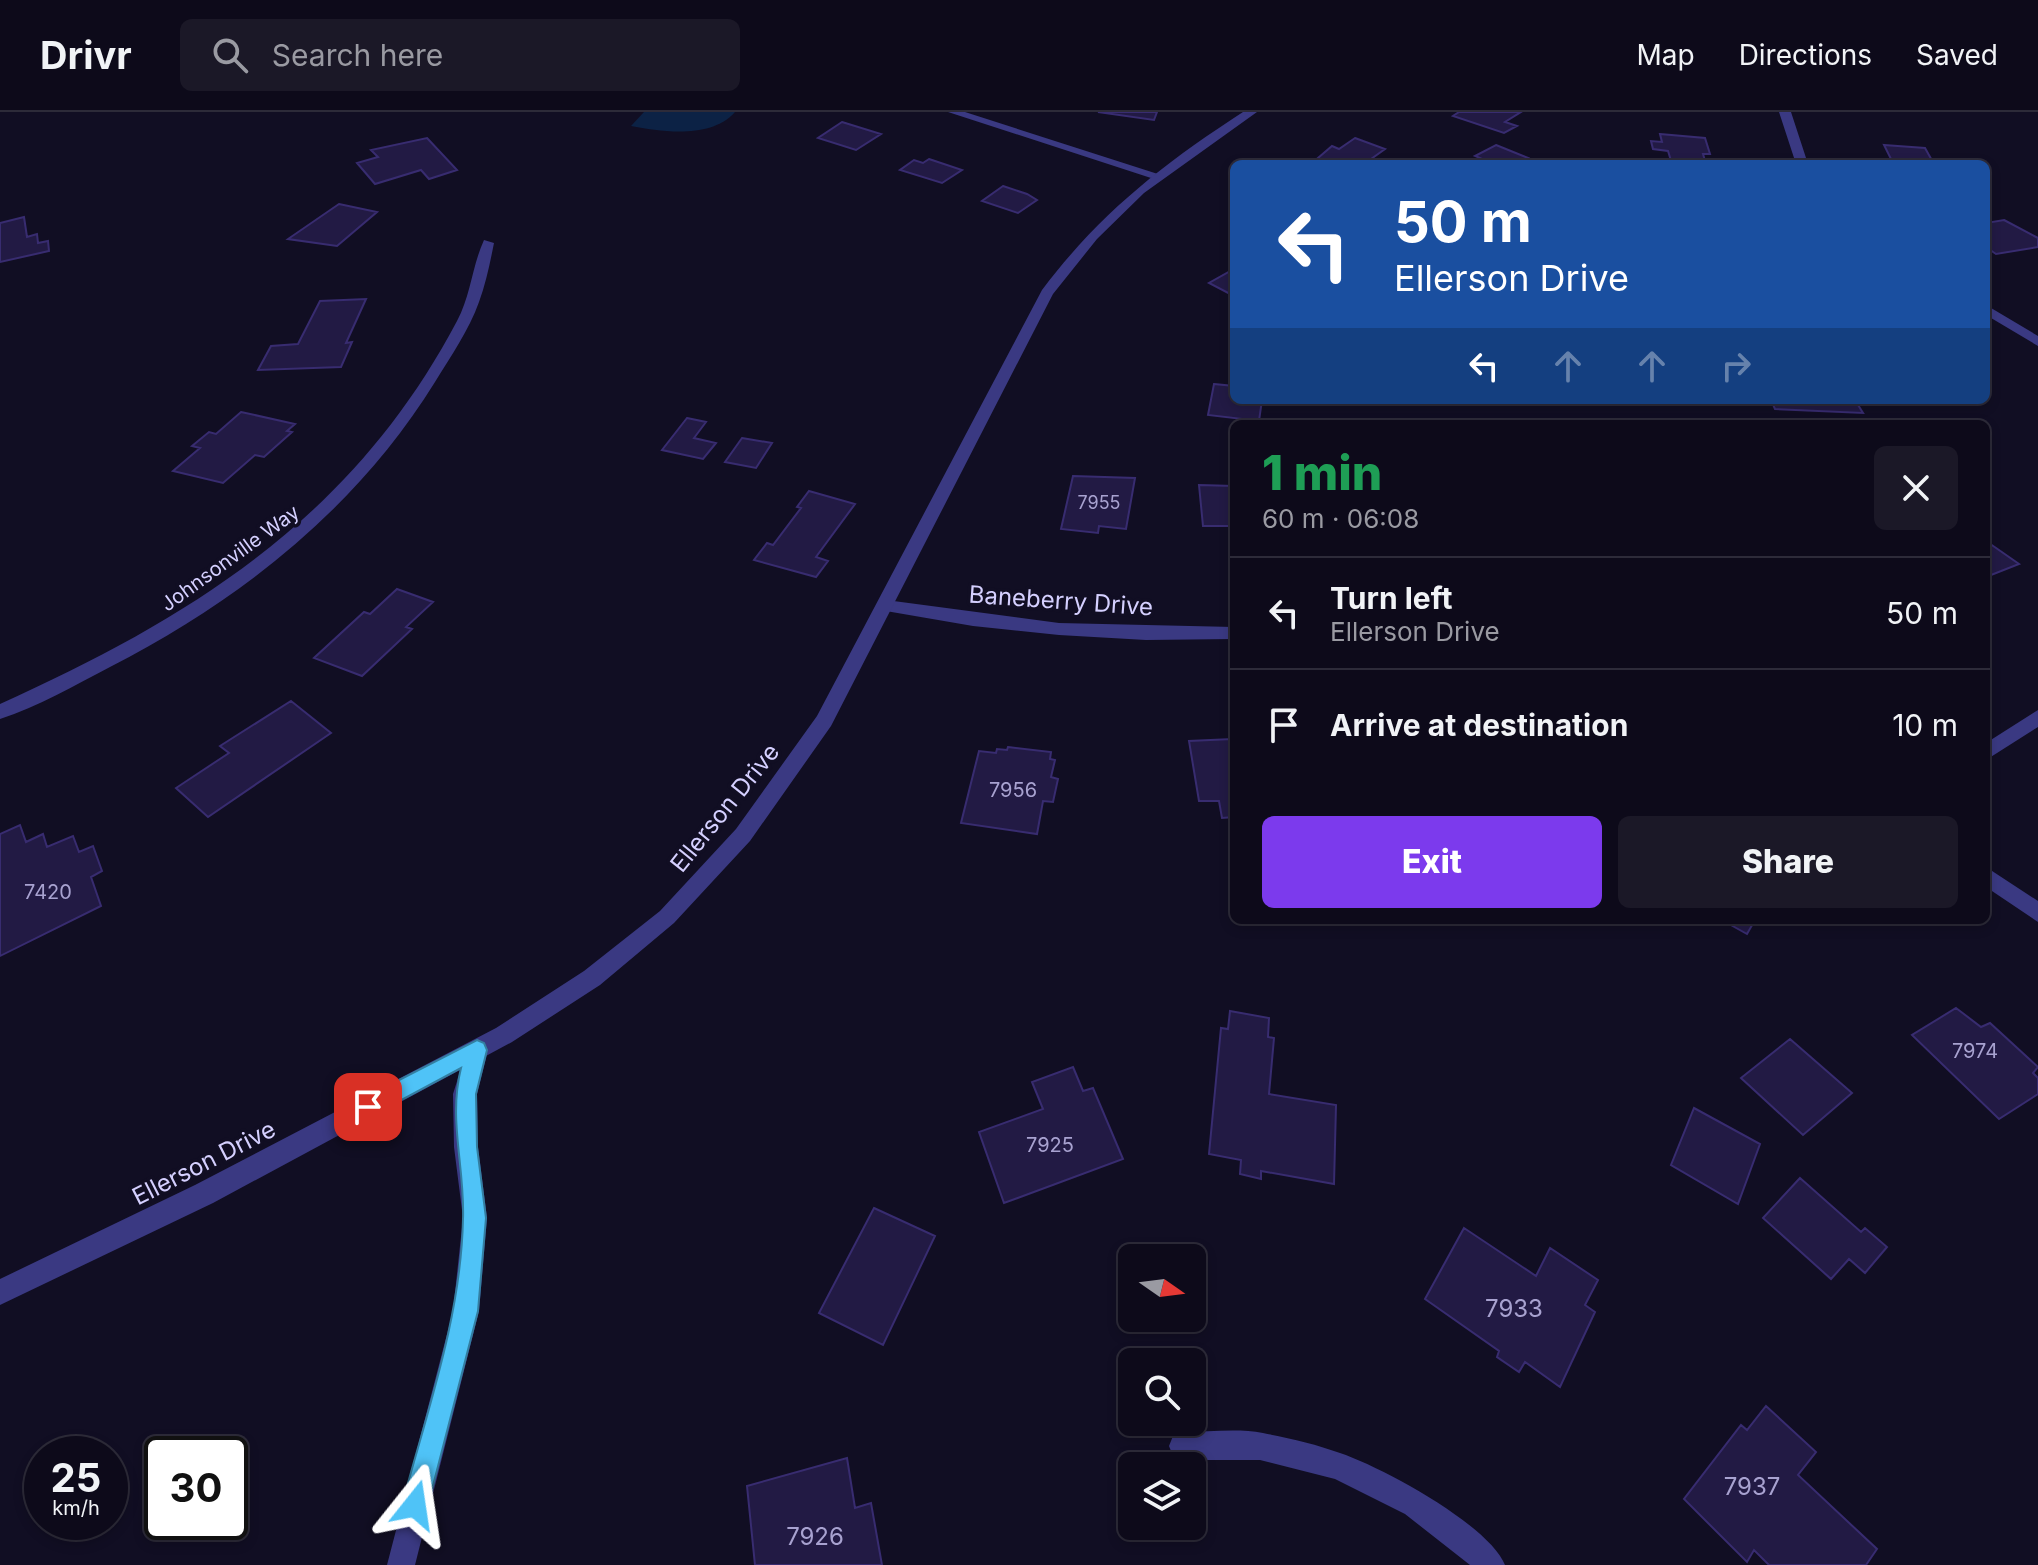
<!DOCTYPE html>
<html lang="en">
<head>
<meta charset="utf-8">
<style>
	body { margin:0; font-family:Inter,sans-serif; background:#1b1827; color:#f1f3f6; height:100vh; display:flex; flex-direction:column; font-size:30px; white-space:nowrap }
	* { box-sizing:border-box; margin:0 }
	p { font-size:26px; color:#9a9aa2 }
	.icon { flex:none; width:44px; height:44px; fill:none; stroke:currentColor; stroke-width:2; stroke-linecap:round; stroke-linejoin:round }
	.map { position:relative; flex:1; overflow:hidden }
	.drawer { position:absolute; left:1230px; top:308px; width:760px; height:504px; display:flex; flex-direction:column; background:#0d0a1a; border-radius:12px; box-shadow:0 4px 12px #0003,0 0 0 2px #2d2b39 }
	.drawer>* { flex:none }
	.banner { position:absolute; left:1230px; top:48px; width:760px; height:244px; border-radius:12px; box-shadow:0 4px 12px #0003,0 0 0 2px #2d2b39; background:#1a4fa0; color:#fff; overflow:hidden }
	.needle { width:52px; rotate:104deg }
	.fabs { position:absolute; left:1118px; top:1132px; display:grid; gap:16px }
	.fabs a { display:grid; place-items:center; width:88px; height:88px; border-radius:12px; background:#0d0a1a; box-shadow:0 4px 12px #0003,0 0 0 2px #2d2b39; font-size:40px }
	.speed { position:absolute; left:24px; top:1324px; display:flex; gap:16px; font-size:40px; font-weight:700; text-align:center }
	.speed>* { display:grid; place-content:center; width:104px; height:104px; border-radius:50%; background:#0d0a1a; box-shadow:0 4px 12px #0003,0 0 0 2px #2d2b39; line-height:1 }
	.speed small { font-size:20px; font-weight:400 }
	.speed .limit { border:4px solid #111; border-radius:12px; background:#fff; color:#111 }
	.pin { position:absolute; display:grid; place-items:center; width:68px; height:68px; color:#fff; margin:-34px; border-radius:16px; box-shadow:0 4px 12px #0006 }
	.me { position:absolute; width:88px; margin:-44px; rotate:15deg; stroke-linejoin:round; filter:drop-shadow(0 0 6px #0008) }
	.turn { display:flex; align-items:center; gap:28px; height:168px; padding:0 32px; font-size:36px }
	.turn .icon { width:104px; height:104px; stroke-width:2.5 }
	.turn b { display:block; font-size:56px; line-height:68px }
	.lanes { display:flex; align-items:center; height:76px; padding:0 32px; background:#0003; justify-content:center; gap:40px; direction:ltr }
	.lanes .off { opacity:.35 }
	.round { display:grid; place-items:center; flex:none; width:84px; height:84px; border-radius:12px; background:#1b1827 }
	.head { display:flex; align-items:center; justify-content:space-between; height:136px; padding:0 32px }
	h1 { font-size:48px; font-weight:800; line-height:60px; color:#1e9e55 }
	.cta { display:flex; gap:16px; margin-top:auto; padding:16px 32px }
	.cta a { flex:1; height:92px; border-radius:12px; background:#7c3aed; color:#fff; font-size:32px; font-weight:800; line-height:92px; text-align:center }
	.cta a+a { background:#1b1827; color:#f1f3f6 }
	ul { padding:0; list-style:none }
	li { display:flex; align-items:center; gap:24px; height:112px; padding:0 32px; border-top:2px solid #2d2b39 }
	li div { flex:1 }
	li b { display:block; font-size:30px }
	li em { font-style:normal }
	header { display:flex; align-items:center; gap:48px; box-sizing:border-box; height:112px; padding:0 40px; background:#0d0a1a; border-bottom:2px solid #2d2b39 }
	header strong { font-size:38px }
	nav { display:flex; gap:44px; margin-inline-start:auto; font-size:28px }
	.search { width:560px; height:72px; background:#1b1827; display:flex; align-items:center; gap:20px; box-sizing:border-box; padding:0 28px; border-radius:12px; color:#9a9aa2; font-size:30px }
	.map>svg:first-child { display:block }
	.water { fill:#0c2245 }
	.building { fill:#221a44; stroke:#382c70; stroke-width:2 }
	.lines { fill:none; stroke-linecap:round; stroke-linejoin:round }
	.minor { fill:#3a3982; fill-rule:evenodd }
	.tertiary { fill:#3a3982; fill-rule:evenodd }
	.route { fill:#4fc3f7; stroke:#337fa1; stroke-width:2 }
	.labels { text-anchor:middle; stroke-width:7; stroke-linejoin:round; paint-order:stroke }
	.far-number-label { font-size:18px; fill:#a8a2d0 }
	.far-street-label { font-size:20px; fill:#d5d0ff; stroke:#110e23 }
	.number-label { font-size:20px; fill:#a8a2d0 }
	.street-label { font-size:24px; fill:#d5d0ff; stroke:#110e23 }
	.near-number-label { font-size:24px; fill:#a8a2d0 }
</style>
</head>
<body>
<header>
<strong>Drivr</strong>
<div class="search"><svg class="icon" aria-label="search" viewBox="0 0 24 24"><circle cx="10" cy="10" r="6"/><path d="M15 15l6 6"/></svg>Search here</div>
<nav><a>Map</a><a>Directions</a><a>Saved</a></nav>
</header>
<div class="map">
<svg width="2038" height="1453" viewBox="0 0 2038 1453">
	<rect width="100%" height="100%" fill="#110e23"/>
	<path class="water" d="M 644,0 L 735,0 C 711,27 663,20 631,14 Z"/>
	<path class="building" d="M 1098,0 L 1157,0 L 1154,8 Z
		M 1459,0 L 1521,0 L 1505,10 L 1517,14 L 1504,21 L 1453,4 Z
		M 842,10 L 881,22 L 856,38 L 818,26 Z
		M 1660,22 L 1705,26 L 1710,42 L 1703,42 L 1706,52 L 1672,52 L 1668,39 L 1653,37 L 1651,29 L 1662,30 Z
		M 427,26 L 457,58 L 429,67 L 421,58 L 375,72 L 357,51 L 378,45 L 371,38 Z
		M 1355,26 L 1385,37 L 1364,52 L 1311,52 L 1332,34 L 1339,37 Z
		M 1496,33 L 1528,46 L 1517,52 L 1494,52 L 1475,44 Z
		M 1884,33 L 1925,36 L 1934,52 L 1885,52 L 1883,48 L 1892,49 Z
		M 929,47 L 962,58 L 942,71 L 900,58 L 914,48 L 923,51 Z
		M 1003,74 L 1027,82 L 1037,88 L 1018,101 L 982,89 Z
		M 339,92 L 377,100 L 337,134 L 288,127 Z
		M 24,105 L 27,125 L 37,122 L 38,131 L 48,129 L 49,139 L 0,150 L 0,111 Z
		M 2004,108 L 2038,126 L 2038,135 L 1996,142 L 1986,135 L 1986,111 Z
		M 1234,157 L 1234,184 L 1209,171 Z
		M 366,187 L 346,231 L 352,230 L 341,255 L 258,258 L 271,234 L 298,232 L 320,189 Z
		M 1214,272 L 1234,274 L 1234,288 L 1262,288 L 1259,309 L 1208,303 Z
		M 1771,288 L 1855,288 L 1863,301 L 1775,297 Z
		M 241,300 L 295,312 L 287,319 L 292,320 L 264,345 L 255,343 L 223,371 L 173,359 L 200,336 L 192,334 L 209,320 L 216,322 Z
		M 687,306 L 706,310 L 694,326 L 716,331 L 703,347 L 662,338 Z
		M 742,326 L 772,331 L 756,356 L 725,350 Z
		M 1073,364 L 1135,366 L 1126,417 L 1099,414 L 1098,421 L 1061,417 Z
		M 1199,373 L 1234,374 L 1234,414 L 1203,414 Z
		M 809,379 L 855,392 L 816,445 L 828,449 L 816,465 L 754,448 L 767,431 L 773,433 L 801,396 L 797,395 Z
		M 1986,429 L 2019,452 L 1986,465 Z
		M 397,477 L 433,490 L 406,515 L 412,517 L 362,564 L 314,546 L 364,500 L 370,502 Z
		M 291,589 L 331,621 L 208,705 L 176,676 L 229,641 L 220,634 Z
		M 1232,627 L 1234,705 L 1222,706 L 1219,689 L 1199,689 L 1189,629 Z
		M 1008,635 L 1051,640 L 1050,647 L 1055,648 L 1051,665 L 1058,667 L 1053,690 L 1043,689 L 1037,722 L 961,711 L 979,639 L 996,641 L 997,637 L 1007,638 Z
		M 20,713 L 26,730 L 43,722 L 47,735 L 73,724 L 79,740 L 93,734 L 102,759 L 91,765 L 101,794 L 0,844 L 0,722 Z
		M 1722,808 L 1755,808 L 1747,822 Z
		M 1956,896 L 1981,915 L 1990,911 L 2038,955 L 2033,961 L 2038,966 L 2038,982 L 1999,1007 L 1912,923 Z
		M 1230,899 L 1269,906 L 1268,925 L 1274,926 L 1269,982 L 1336,993 L 1334,1072 L 1261,1059 L 1261,1067 L 1240,1062 L 1241,1048 L 1209,1042 L 1221,916 L 1228,917 Z
		M 1790,927 L 1852,981 L 1803,1023 L 1741,966 Z
		M 1073,955 L 1083,979 L 1093,976 L 1123,1047 L 1004,1091 L 979,1020 L 1043,997 L 1032,970 Z
		M 1694,996 L 1760,1032 L 1738,1092 L 1671,1053 Z
		M 1800,1066 L 1861,1120 L 1865,1116 L 1887,1135 L 1865,1161 L 1849,1147 L 1831,1167 L 1763,1106 Z
		M 874,1096 L 935,1124 L 883,1233 L 819,1201 Z
		M 1464,1116 L 1536,1164 L 1550,1136 L 1598,1168 L 1585,1193 L 1595,1200 L 1560,1275 L 1525,1250 L 1519,1260 L 1497,1245 L 1499,1239 L 1425,1187 Z
		M 1766,1294 L 1816,1340 L 1798,1363 L 1877,1437 L 1866,1453 L 1769,1453 L 1754,1438 L 1747,1450 L 1684,1387 L 1741,1313 L 1747,1318 Z
		M 847,1346 L 855,1396 L 871,1391 L 882,1453 L 755,1453 L 747,1374 Z"/>
	<g class="lines">
		<path class="minor" d="M 948,0 L 965,0 L 1161,63 L 1151,66 Z
			M 1779,0 L 1791,0 L 1808,52 L 1796,52 Z
			M 484,128 L 494,131 C 490,151 486,171 479,190 C 469,218 451,244 435,270 C 357,396 241,488 110,555 C 75,573 38,595 0,607 L 0,592 C 195,504 354,404 457,209 C 471,183 472,154 484,128 Z
			M 1986,193 L 2038,224 L 2038,234 L 1986,203 Z
			M 886,488 L 1059,511 L 1234,515 L 1234,527 L 1146,528 L 1059,523 L 973,514 L 880,498 L 877,494 L 880,490 Z
			M 2038,598 L 2038,615 L 1986,648 L 1986,631 Z
			M 1986,755 L 2038,789 L 2038,810 L 1986,775 Z
			M 477,928 L 485,931 L 488,938 L 477,982 L 478,1035 L 487,1106 L 479,1199 L 415,1453 L 387,1453 L 453,1199 L 463,1106 L 454,1035 L 453,982 L 469,931 Z
			M 1183,1320 C 1209,1320 1238,1316 1263,1321 C 1288,1326 1316,1332 1340,1341 C 1382,1355 1489,1413 1505,1453 L 1470,1453 L 1405,1402 L 1335,1367 L 1260,1348 L 1183,1348 L 1173,1344 L 1169,1334 L 1173,1324 Z"/>
		<path class="tertiary" d="M 1243,0 L 1257,0 L 1144,81 L 1097,127 L 1053,182 L 831,614 L 750,729 L 674,811 L 600,873 L 512,930 L 213,1091 L 0,1193 L 0,1167 L 195,1073 L 496,916 L 584,859 L 660,799 L 736,717 L 817,604 L 1042,178 C 1100,101 1163,52 1243,0 Z"/>
	</g>
	<path class="route" d="M 477,928 L 484,931 L 487,938 L 476,982 L 477,1035 L 486,1106 L 478,1199 L 428,1393 L 424,1402 L 415,1406 L 406,1402 L 402,1393 C 427,1299 461,1205 463,1107 C 465,1055 448,1008 461,956 L 368,1006 L 360,1003 L 357,995 L 360,988 Z"/>
	<g class="labels">
		<g class="far-number-label">
			<text x="1099" y="397">7955</text>
		</g>
		<g class="far-street-label">
			<text transform="translate(230 446) rotate(-36)" y="7">Johnsonville Way</text>
		</g>
		<g class="number-label">
			<text x="1013" y="685">7956</text>
			<text x="48" y="787">7420</text>
			<text x="1975" y="946">7974</text>
			<text x="1050" y="1040">7925</text>
		</g>
		<g class="street-label">
			<text transform="translate(1061 489) rotate(4)" y="8">Baneberry Drive</text>
			<text transform="translate(725 696) rotate(-51)" y="8">Ellerson Drive</text>
			<text transform="translate(204 1051) rotate(-27)" y="8">Ellerson Drive</text>
		</g>
		<g class="near-number-label">
			<text x="1514" y="1205">7933</text>
			<text x="1752" y="1383">7937</text>
			<text x="815" y="1433">7926</text>
		</g>
	</g>
</svg>
<div class="fabs">
<a><svg class="needle" viewBox="-14 -14 28 28"><path d="M0-13l5 13h-10z" fill="#e53935"/><path d="M0 13l5-13h-10z" fill="#9a9aa2"/></svg></a>
<a><svg class="icon" aria-label="search" viewBox="0 0 24 24"><circle cx="10" cy="10" r="6"/><path d="M15 15l6 6"/></svg></a>
<a><svg class="icon" aria-label="layers" viewBox="0 0 24 24"><path d="M12 4l9 5-9 5-9-5zM3 14l9 5 9-5"/></svg></a>
</div>
<div class="speed"><div>25<small>km/h</small></div><div class="limit">30</div></div>
<div class="pin" style="left:368px;top:995px;background:#d93025"><svg class="icon" aria-label="arrive" viewBox="0 0 24 24"><path d="M6 21V4h12l-3 4 3 4H6"/></svg></div>
<svg class="me" style="left:415px;top:1393px" viewBox="-20 -20 40 40"><path d="M0-17L14 15 0 8-14 15z" fill="#4fc3f7" stroke="#fff" stroke-width="4"/></svg>
<div class="banner">
<div class="turn"><svg class="icon" aria-label="left" viewBox="0 0 24 24"><path d="M17 20v-9H6M10 6l-5 5 5 5"/></svg><div><b>50 m</b>Ellerson Drive</div></div>
<div class="lanes"><svg class="icon" aria-label="left" viewBox="0 0 24 24"><path d="M17 20v-9H6M10 6l-5 5 5 5"/></svg><svg class="icon off" aria-label="ahead" viewBox="0 0 24 24"><path d="M12 20V5M6 11l6-6 6 6"/></svg><svg class="icon off" aria-label="ahead" viewBox="0 0 24 24"><path d="M12 20V5M6 11l6-6 6 6"/></svg><svg class="icon off" aria-label="right" viewBox="0 0 24 24"><path d="M7 20v-9h11M14 6l5 5-5 5"/></svg></div>
</div>
<section class="drawer">
<div class="head"><div><h1>1 min</h1><p>60 m · 06:08</p></div><a class="round"><svg class="icon" aria-label="close" viewBox="0 0 24 24"><path d="M6 6l12 12M18 6L6 18"/></svg></a></div>
<ul>
<li><svg class="icon" aria-label="left" viewBox="0 0 24 24"><path d="M17 20v-9H6M10 6l-5 5 5 5"/></svg><div><b>Turn left</b><p>Ellerson Drive</p></div><em>50 m</em></li>
<li><svg class="icon" aria-label="arrive" viewBox="0 0 24 24"><path d="M6 21V4h12l-3 4 3 4H6"/></svg><div><b>Arrive at destination</b></div><em>10 m</em></li>
</ul>
<div class="cta"><a>Exit</a><a>Share</a></div>
</section>
</div>
</body>
</html>
